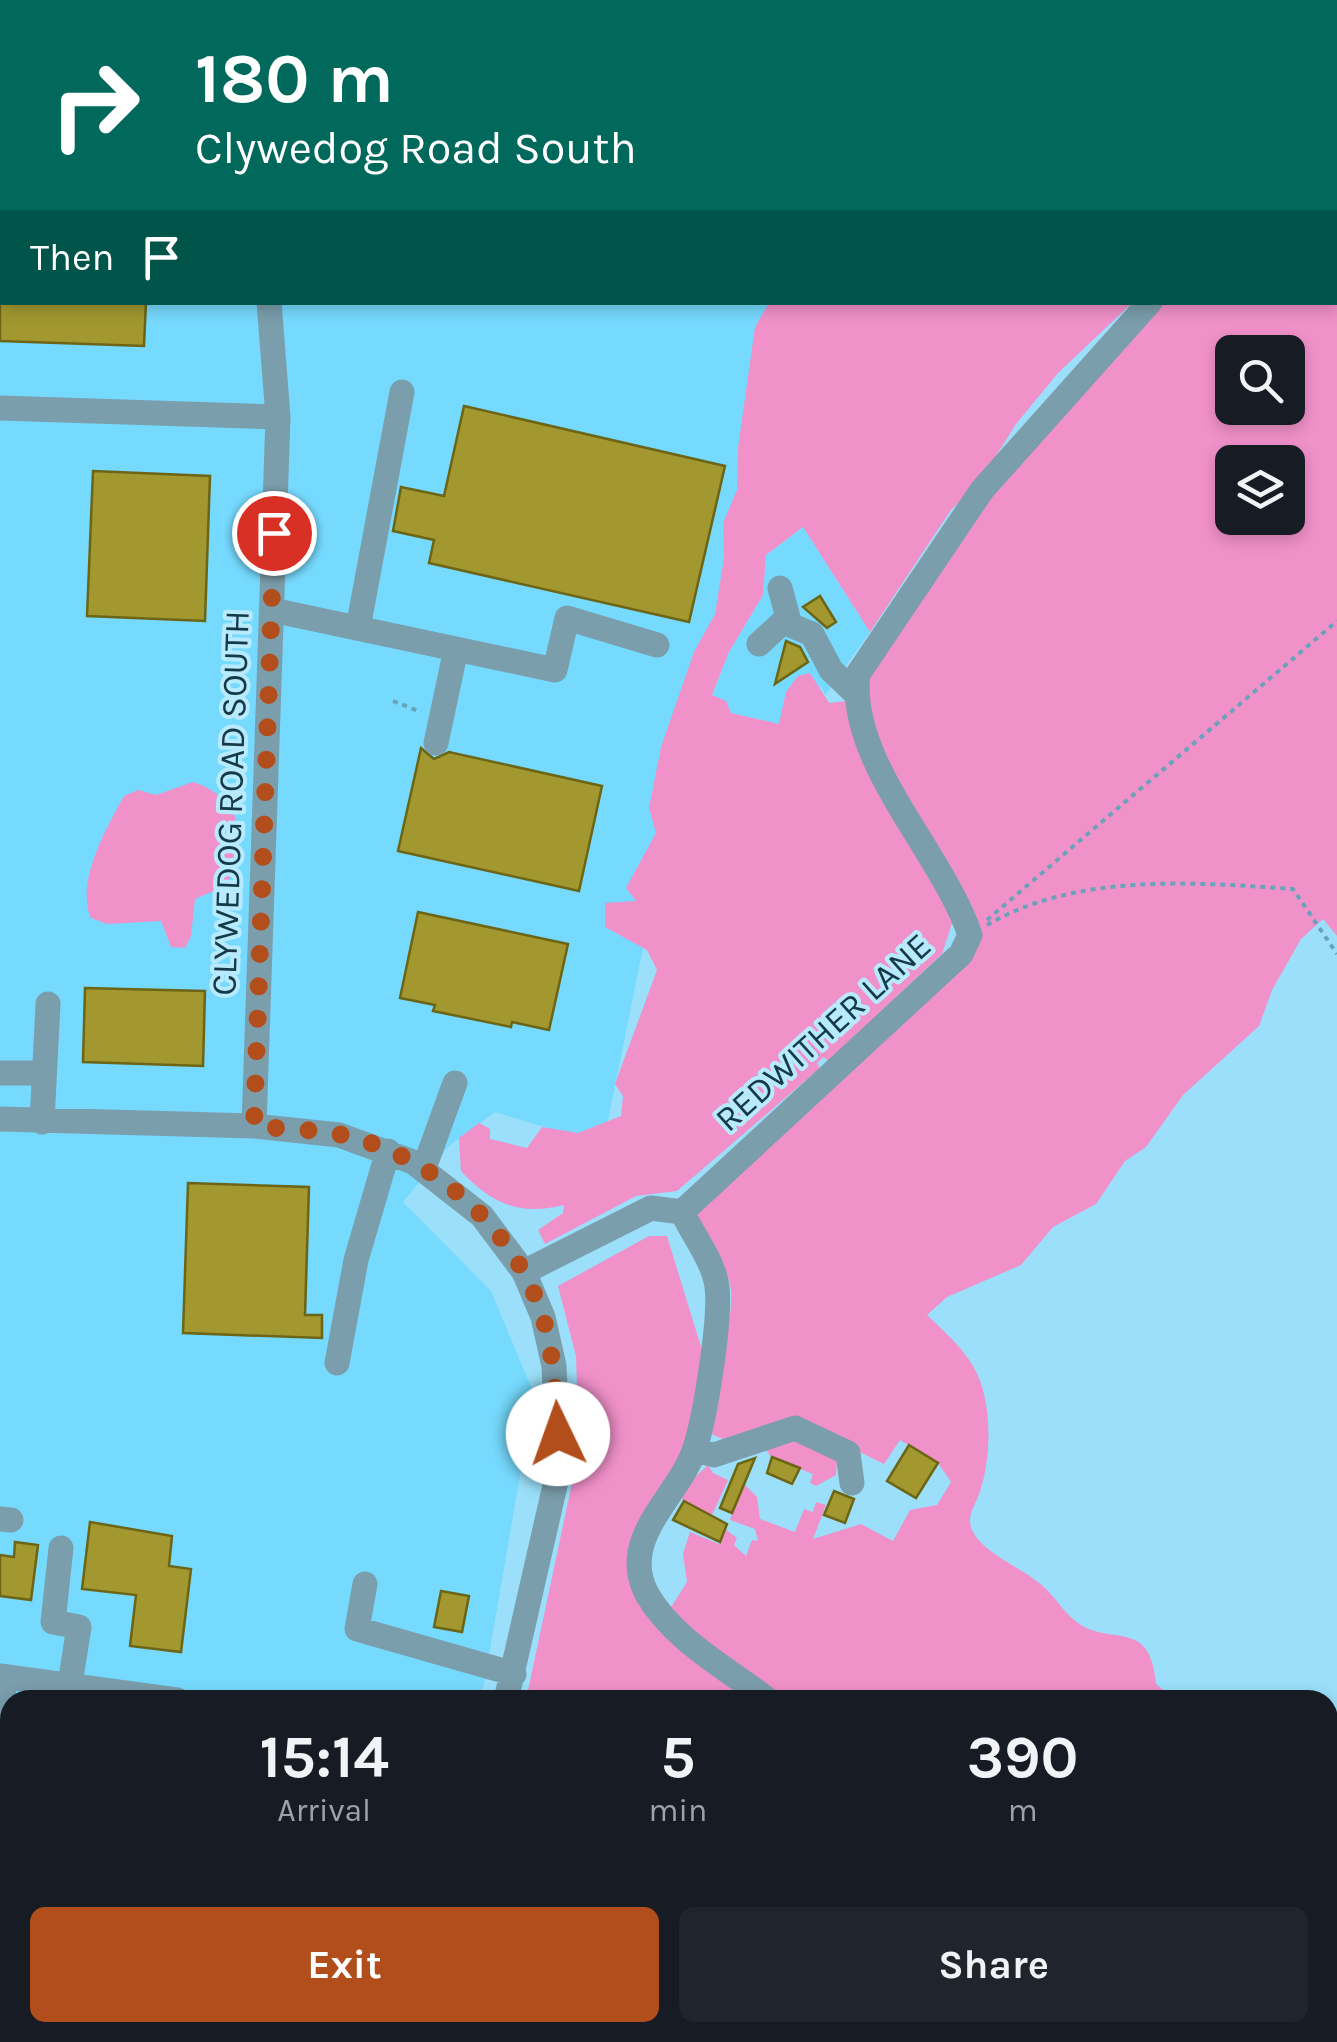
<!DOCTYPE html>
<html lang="en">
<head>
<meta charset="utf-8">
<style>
	body { margin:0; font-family:Karla,sans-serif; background:#20242c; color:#f1f3f6; height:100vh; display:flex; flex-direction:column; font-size:38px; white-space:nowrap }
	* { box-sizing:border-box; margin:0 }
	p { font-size:32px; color:#9ea1a6 }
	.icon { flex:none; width:55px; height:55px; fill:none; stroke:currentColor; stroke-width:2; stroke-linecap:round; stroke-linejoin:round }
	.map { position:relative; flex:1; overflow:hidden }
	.side { position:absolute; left:0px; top:1690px; width:1338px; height:352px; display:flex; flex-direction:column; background:#171b24; border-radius:30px 30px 0 0; box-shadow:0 5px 15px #0003 }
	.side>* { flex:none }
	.banner { position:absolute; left:0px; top:0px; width:1338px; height:305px; box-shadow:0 5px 15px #0003; background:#00695c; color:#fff; overflow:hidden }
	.tools { position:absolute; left:1215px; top:335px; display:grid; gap:20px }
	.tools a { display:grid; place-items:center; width:90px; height:90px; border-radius:15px; background:#171b24; box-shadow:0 5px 15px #0003; font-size:50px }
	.pin { position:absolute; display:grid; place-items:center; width:85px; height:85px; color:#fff; margin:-42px; border:5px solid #fff; border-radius:50%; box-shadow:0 2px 10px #0007 }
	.me { position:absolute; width:110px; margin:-55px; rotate:357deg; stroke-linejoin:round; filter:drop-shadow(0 0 8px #0008) }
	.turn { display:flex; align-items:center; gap:35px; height:210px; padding:0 30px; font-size:45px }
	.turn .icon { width:130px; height:130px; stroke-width:2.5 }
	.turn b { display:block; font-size:70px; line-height:85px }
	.then { display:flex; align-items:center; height:95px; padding:0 30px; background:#0003; gap:20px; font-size:38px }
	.eta { display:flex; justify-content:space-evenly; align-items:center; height:170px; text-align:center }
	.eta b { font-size:60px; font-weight:700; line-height:70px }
	.cta { display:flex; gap:20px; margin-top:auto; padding:20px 30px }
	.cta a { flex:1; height:115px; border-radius:15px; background:#b24e1b; color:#fff; font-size:40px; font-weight:700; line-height:115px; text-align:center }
	.cta a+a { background:#20242c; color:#f1f3f6 }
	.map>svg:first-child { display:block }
	.built { fill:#76dafe }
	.green { fill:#f191ca; fill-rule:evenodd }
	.building { fill:#a2982f; stroke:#6c6515; stroke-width:2.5 }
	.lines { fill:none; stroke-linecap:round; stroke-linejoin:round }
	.path { stroke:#6aa3b9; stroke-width:4; stroke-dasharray:5 5; stroke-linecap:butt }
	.minor { stroke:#7b9eac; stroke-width:25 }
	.route { stroke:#b24e1b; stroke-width:18; stroke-dasharray:0 32.4 }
	.labels { text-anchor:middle; stroke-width:8; stroke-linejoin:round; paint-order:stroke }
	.street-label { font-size:35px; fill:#143a47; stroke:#b8eafe }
</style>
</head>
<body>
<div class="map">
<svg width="1337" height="2042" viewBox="0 0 1337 2042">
	<rect width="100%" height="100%" fill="#9bdffa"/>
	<path class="built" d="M 0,0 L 693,2 L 2,2 L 2,302 L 820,303 L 677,780 L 603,1145 L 495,1112 L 449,1146 L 403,1202 L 491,1291 L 534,1394 L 484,1684 L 476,1700 L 10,1700 L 10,2032 L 1254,2032 L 1268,2042 L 0,2042 Z
		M 803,527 L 870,632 L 825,695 L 821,686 L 780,724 L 731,713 L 712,696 L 729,652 L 763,595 L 766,555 Z"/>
	<path class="green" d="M 656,0 L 1088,0 L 1094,2 L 659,2 Z
		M 1226,0 L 1337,0 L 1337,936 L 1323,919 L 1301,939 L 1272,990 L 1259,1026 L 1183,1095 L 1146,1147 L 1125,1161 L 1096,1204 L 1053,1227 L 1021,1265 L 947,1297 L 927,1315 C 943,1330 962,1347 973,1366 C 993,1399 992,1459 979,1494 C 975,1506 966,1516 972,1530 C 984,1555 1024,1568 1044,1587 C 1057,1599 1066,1616 1081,1625 C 1113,1645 1151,1619 1156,1684 L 1175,1700 L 526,1700 L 579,1450 L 576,1356 L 558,1286 L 649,1236 L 667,1236 L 702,1350 L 687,1447 L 629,1565 L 668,1612 L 687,1582 L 683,1554 L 690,1532 L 719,1544 L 725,1529 L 737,1538 L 734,1545 L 746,1556 L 752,1540 L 758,1541 L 755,1529 L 730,1520 L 744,1484 L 757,1497 L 760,1519 L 795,1532 L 804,1509 L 813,1512 L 816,1502 L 826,1505 L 813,1539 L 861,1524 L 893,1541 L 910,1510 L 937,1505 L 951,1482 L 938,1463 L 900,1440 L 884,1464 L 795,1420 L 726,1440 L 713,1435 L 706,1417 C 713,1385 739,1310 729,1280 C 720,1255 699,1239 696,1211 L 974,939 L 885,763 L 860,699 L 870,666 L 1005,475 L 1160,303 L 1335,302 L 1335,2 ZM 1232,352 L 1288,352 L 1288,408 L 1232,408 ZM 1232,462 L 1288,462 L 1288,518 L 1232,518 Z
		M 769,303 L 1132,303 L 1058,373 L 1016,424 L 981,480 L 951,510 L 870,632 L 803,527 L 766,555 L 763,595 L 729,652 L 712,695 L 726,701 L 731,713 L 779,724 L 786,692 L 798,676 L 810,673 L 829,703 L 847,701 L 954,917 L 942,954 L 828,1061 L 824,1057 L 817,1063 L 820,1068 L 677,1191 L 636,1196 L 545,1244 L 538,1230 L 563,1213 L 564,1205 C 519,1216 492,1204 461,1171 L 459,1138 L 479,1123 L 490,1129 L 490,1139 L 527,1148 L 542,1127 L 578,1133 L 621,1116 L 623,1096 L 615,1084 L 657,970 L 647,950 L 605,927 L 605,903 L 636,901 L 626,888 L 656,833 L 649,808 L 661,747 L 694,652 L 715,614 L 724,558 L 723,523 L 737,490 L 738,448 L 755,327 Z
		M 193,782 C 244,798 250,845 225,886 L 195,899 L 191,936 L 185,948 L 171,947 L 161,921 L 107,924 L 91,918 C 75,882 107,827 124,796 L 138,790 L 156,795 Z
		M 792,1437 L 837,1461 L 836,1475 L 816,1486 L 810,1483 L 813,1474 L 772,1458 L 763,1446 Z
		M 708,1465 L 713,1473 L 728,1480 L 711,1517 L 683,1501 L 680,1491 Z
		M 1337,1792 L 1337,2036 L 1328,2029 L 1328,1795 Z
		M 20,2033 L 184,2033 L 194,2042 L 21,2042 Z"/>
	<path class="building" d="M 0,302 L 146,302 L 144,346 L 0,341 Z
		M 464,406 L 725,466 L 689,622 L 429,563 L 434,540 L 393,531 L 401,487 L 444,496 Z
		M 93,471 L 210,476 L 205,621 L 87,616 Z
		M 820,596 L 836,622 L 827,628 L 803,607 Z
		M 786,641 L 800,647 L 808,662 L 775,684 Z
		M 421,748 L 434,759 L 449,752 L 602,786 L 579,891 L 398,851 Z
		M 418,912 L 568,944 L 549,1030 L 512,1022 L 511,1027 L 433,1011 L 435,1005 L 400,998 Z
		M 85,988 L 205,991 L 203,1066 L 83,1062 Z
		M 188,1183 L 309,1187 L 305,1315 L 322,1315 L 322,1338 L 183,1333 Z
		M 909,1445 L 938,1463 L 916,1498 L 887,1481 Z
		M 772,1457 L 800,1468 L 792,1484 L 767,1473 Z
		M 755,1458 L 732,1513 L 720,1508 L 738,1464 Z
		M 834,1491 L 854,1499 L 845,1523 L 824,1515 Z
		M 684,1501 L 727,1524 L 720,1542 L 673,1520 Z
		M 90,1522 L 172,1536 L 169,1566 L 191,1569 L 181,1652 L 130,1646 L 136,1595 L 82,1589 Z
		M 15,1542 L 38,1545 L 31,1600 L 0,1596 L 0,1555 L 14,1557 Z
		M 441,1591 L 469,1596 L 462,1632 L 434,1627 Z"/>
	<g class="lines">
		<path class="path" d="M 393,701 L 421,712
			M 987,920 L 1337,621
			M 987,925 C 1076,873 1193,882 1293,889 L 1337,954
			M 810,1047 L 818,1057
			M 1328,1955 L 1337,1961"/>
		<path class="minor" d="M 81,0 L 81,2
			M 232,0 L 233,2
			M 276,2 L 293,0
			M 1201,2 L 1203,0
			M 0,408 L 278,417
			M 780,588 L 790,625 L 812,634 L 831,670 L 855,693
			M 272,610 L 555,670 L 567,618 L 657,645
			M 358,628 L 402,392
			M 759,644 L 786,619
			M 436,743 L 456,649
			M 0,1073 L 44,1073
			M 0,1119 L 254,1126 L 339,1135 L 413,1162 L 482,1216 L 524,1272 L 543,1317 L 554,1366 L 559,1468 L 506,1700
			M 42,1122 L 48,1004
			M 254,1126 L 278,417 L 269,302
			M 424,1168 L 455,1083
			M 682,1212 C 692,1233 711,1258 716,1281 C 723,1310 705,1418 695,1448 C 680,1496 617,1538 647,1594 C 672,1639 728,1669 768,1700
			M 524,1272 L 651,1208 L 682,1212 L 961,954 L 970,935 C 942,852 847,761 858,674 L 982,490 L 1150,302
			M 337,1363 L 356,1260 L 388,1151
			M 695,1450 L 714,1455 L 795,1428 L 848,1453 L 852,1483
			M 0,1519 L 11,1520
			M 61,1548 L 53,1622 L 79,1627 L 70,1684
			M 365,1584 L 357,1629 L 514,1674
			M 0,1676 L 177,1700
			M 5,1677 L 3,1697 L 10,1724
			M 600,2032 L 604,2042
			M 784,2032 L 797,2042
			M 1296,2032 L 1310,2042
			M 948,2042 L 953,2032"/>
	</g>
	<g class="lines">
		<path class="route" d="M 274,533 L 254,1126 C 281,1129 310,1129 338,1134 C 430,1152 518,1230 544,1321 C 554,1358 556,1395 558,1434"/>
	</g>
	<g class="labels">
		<g class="street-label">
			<text transform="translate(230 803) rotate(-88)" y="12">CLYWEDOG ROAD SOUTH</text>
			<text transform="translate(823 1032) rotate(-42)" y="12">REDWITHER LANE</text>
		</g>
	</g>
</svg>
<div class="tools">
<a><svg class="icon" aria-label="search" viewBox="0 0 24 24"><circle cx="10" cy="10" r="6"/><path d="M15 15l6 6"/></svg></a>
<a><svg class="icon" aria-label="layers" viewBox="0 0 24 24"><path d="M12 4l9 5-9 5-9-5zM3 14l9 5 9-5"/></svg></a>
</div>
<div class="pin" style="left:274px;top:533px;background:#d93025"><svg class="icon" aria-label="arrive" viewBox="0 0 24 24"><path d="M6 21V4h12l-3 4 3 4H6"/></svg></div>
<svg class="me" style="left:558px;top:1434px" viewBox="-20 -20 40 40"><circle r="19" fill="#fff"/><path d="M0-13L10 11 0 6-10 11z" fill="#b24e1b"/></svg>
<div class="banner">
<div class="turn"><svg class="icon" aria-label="right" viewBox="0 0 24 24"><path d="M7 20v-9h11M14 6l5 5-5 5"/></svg><div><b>180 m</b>Clywedog Road South</div></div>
<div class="then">Then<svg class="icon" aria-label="arrive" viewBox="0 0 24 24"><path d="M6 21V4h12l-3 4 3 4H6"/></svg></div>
</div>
<section class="side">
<div class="eta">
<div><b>15:14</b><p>Arrival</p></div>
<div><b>5</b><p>min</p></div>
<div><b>390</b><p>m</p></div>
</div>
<div class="cta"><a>Exit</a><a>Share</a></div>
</section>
</div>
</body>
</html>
